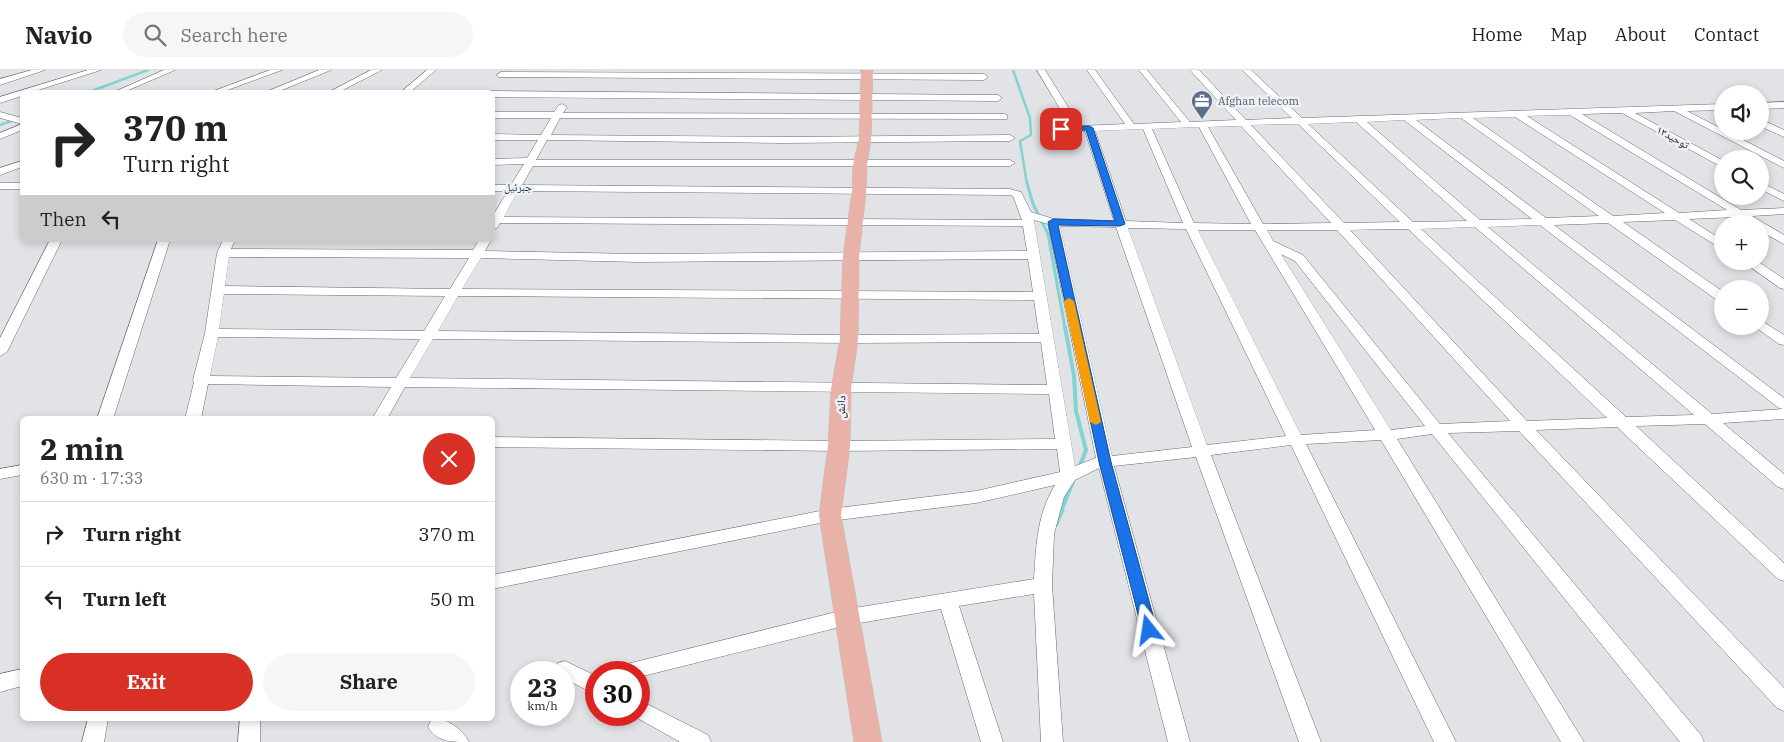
<!DOCTYPE html>
<html lang="en">
<head>
<meta charset="utf-8">
<style>
	body { margin:0; font-family:"IBM Plex Serif","Noto Naskh Arabic",serif; background:#f6f6f6; color:#222; height:100vh; display:flex; flex-direction:column; font-size:19px; white-space:nowrap }
	* { box-sizing:border-box; margin:0 }
	p { font-size:16px; color:#767676 }
	.icon { flex:none; width:28px; height:28px; fill:none; stroke:currentColor; stroke-width:2; stroke-linecap:round; stroke-linejoin:round }
	.map { position:relative; flex:1; overflow:hidden }
	.drawer { position:absolute; left:20px; top:346px; width:475px; height:305px; display:flex; flex-direction:column; background:#fff; border-radius:8px; box-shadow:0 2px 8px #0003 }
	.drawer>* { flex:none }
	.banner { position:absolute; left:20px; top:20px; width:475px; height:152px; border-radius:8px; box-shadow:0 2px 8px #0003; background:#fff; color:#222; overflow:hidden }
	.controls { position:absolute; left:1714px; top:15px; display:grid; gap:10px }
	.controls a { display:grid; place-items:center; width:55px; height:55px; border-radius:50%; background:#fff; box-shadow:0 2px 8px #0003; font-size:25px }
	.speed { position:absolute; left:510px; top:591px; display:flex; gap:10px; font-size:25px; font-weight:700; text-align:center }
	.speed>* { display:grid; place-content:center; width:65px; height:65px; border-radius:50%; background:#fff; box-shadow:0 2px 8px #0003; line-height:1 }
	.speed small { font-size:12px; font-weight:400 }
	.speed .limit { border:8px solid #d22; background:#fff; color:#111 }
	.pin { position:absolute; display:grid; place-items:center; width:42px; height:42px; color:#fff; margin:-21px; border-radius:10px; box-shadow:0 2px 8px #0006 }
	.me { position:absolute; width:55px; margin:-28px; rotate:345deg; stroke-linejoin:round; filter:drop-shadow(0 0 4px #0008) }
	.turn { display:flex; align-items:center; gap:18px; height:105px; padding:0 20px; font-size:22px }
	.turn .icon { width:65px; height:65px; stroke-width:2.5 }
	.turn b { display:block; font-size:35px; line-height:42px }
	.then { display:flex; align-items:center; height:48px; padding:0 20px; background:#0003; gap:10px; font-size:19px }
	.round { display:grid; place-items:center; flex:none; width:52px; height:52px; border-radius:26px; background:#f6f6f6 }
	.headline { display:flex; align-items:center; justify-content:space-between; height:85px; padding:0 20px }
	h1 { font-size:30px; font-weight:700; line-height:38px }
	.button { display:flex; gap:10px; margin-top:auto; padding:10px 20px }
	.button a { flex:1; height:58px; border-radius:30px; background:#d93025; color:#fff; font-size:20px; font-weight:700; line-height:58px; text-align:center }
	.button a+a { background:#f6f6f6; color:#222 }
	ul { padding:0; list-style:none }
	li { display:flex; align-items:center; gap:15px; height:65px; padding:0 20px; border-top:1px solid #e0e0e0 }
	li div { flex:1 }
	li b { display:block; font-size:19px }
	li em { font-style:normal }
	header { display:flex; align-items:center; gap:30px; box-sizing:border-box; height:70px; padding:0 25px; background:#fff; border-bottom:1px solid #e0e0e0 }
	header strong { font-size:24px }
	nav { display:flex; gap:28px; margin-inline-start:auto; font-size:18px }
	.search { width:350px; height:45px; background:#f6f6f6; display:flex; align-items:center; gap:12px; box-sizing:border-box; padding:0 18px; border-radius:28px; color:#767676; font-size:19px }
	.map>svg:first-child { display:block }
	.lines { fill:none; stroke-linecap:round; stroke-linejoin:round }
	.stream-far3 { stroke:#83d3d3; stroke-width:2.5 }
	.stream-far2 { stroke:#83d3d3; stroke-width:3 }
	.stream-far1 { stroke:#83d3d3; stroke-width:4 }
	.stream { stroke:#83d3d3; stroke-width:5 }
	.minor-casing { stroke:#69696d; stroke-width:1 }
	.major-casing { stroke:#bfc0c0; stroke-width:1 }
	.minor { fill:#fff; fill-rule:evenodd }
	.major { fill:#e9b2a8; fill-rule:evenodd }
	.route { fill:#1a73e8; stroke:#114b97 }
	.slow { fill:#f59e0b }
	.labels { text-anchor:middle; stroke-width:5; stroke-linejoin:round; paint-order:stroke }
	.far-service-label { font-size:11px; fill:#4e5e75; stroke:#f0f0f4; text-anchor:start }
	.far-street-label { font-size:11px; fill:#1c1d1e; stroke:#f0f0f4 }
	.far-neighbourhood-label { font-size:11px; fill:#003a49; stroke:#f0f0f4 }
	.street-label { font-size:12px; fill:#1c1d1e; stroke:#f0f0f4 }
</style>
</head>
<body>
<header>
<strong>Navio</strong>
<div class="search"><svg class="icon" aria-label="search" viewBox="0 0 24 24"><circle cx="10" cy="10" r="6"/><path d="M15 15l6 6"/></svg>Search here</div>
<nav><a>Home</a><a>Map</a><a>About</a><a>Contact</a></nav>
</header>
<div class="map">
<svg width="1784" height="672" viewBox="0 0 1784 672">
	<rect width="100%" height="100%" fill="#e2e3e7"/>
	<g class="lines">
		<path class="stream-far3" d="M 1013,0 L 1030,48 L 1031,65 L 1020,71 L 1027,114
			M 89,22 L 148,0
			M 0,55 L 22,47"/>
		<path class="stream-far2" d="M 1027,113 L 1033,134 L 1048,164 L 1065,258"/>
		<path class="stream-far1" d="M 1065,257 L 1074,306 L 1076,341 L 1086,380 L 1079,398
			M 1061,441 L 1073,412"/>
		<path class="stream" d="M 1056,454 L 1062,440"/>
		<g class="minor-casing">
			<path id="minor" d="M 32,0 L 45,0 L 0,15 L 0,9 Z
				M 88,0 L 101,0 L 32,22 L 22,22 L 22,26 L 0,33 L 0,27 Z
				M 164,0 L 175,0 L 124,22 L 114,22 Z
				M 270,0 L 282,0 L 222,22 L 211,22 Z
				M 319,0 L 331,0 L 277,22 L 266,22 Z
				M 371,0 L 382,0 L 339,22 L 329,22 Z
				M 427,0 L 436,0 L 410,22 L 401,22 Z
				M 1037,0 L 1045,0 L 1080,56 L 1125,54 L 1087,0 L 1095,0 L 1134,54 L 1181,52 L 1139,0 L 1147,0 L 1190,52 L 1236,50 L 1190,0 L 1199,0 L 1246,50 L 1292,48 L 1242,0 L 1251,0 L 1302,48 L 1722,34 L 1722,40 L 1687,41 L 1722,59 L 1722,61 L 1726,61 L 1784,91 L 1784,98 L 1674,41 L 1635,43 L 1722,90 L 1722,97 L 1622,43 L 1582,44 L 1741,140 L 1784,138 L 1784,144 L 1752,146 L 1784,165 L 1784,174 L 1760,161 L 1760,154 L 1749,154 L 1737,147 L 1689,149 L 1722,170 L 1722,179 L 1675,150 L 1623,152 L 1722,221 L 1722,231 L 1717,230 L 1608,153 L 1554,155 L 1784,328 L 1784,349 L 1723,353 L 1784,404 L 1784,419 L 1778,417 L 1705,354 L 1636,356 L 1784,493 L 1784,511 L 1778,509 L 1617,357 L 1536,360 L 1784,618 L 1784,641 L 1777,638 L 1519,361 L 1448,363 L 1701,665 L 1704,672 L 1680,672 L 1432,364 L 1397,369 L 1584,672 L 1561,672 L 1381,370 L 1306,374 L 1456,672 L 1434,672 L 1291,375 L 1211,385 L 1321,672 L 1299,672 L 1196,387 L 1114,396 L 1190,672 L 1168,672 L 1099,398 L 1075,410 L 1064,427 L 1054,464 L 1052,515 L 1063,672 L 1041,672 L 1034,524 L 959,536 L 1003,672 L 981,672 L 941,539 L 848,555 L 639,607 L 639,602 L 617,602 L 620,596 L 627,594 L 848,539 L 1034,509 C 1036,476 1037,444 1055,415 L 976,433 L 830,451 L 492,519 L 492,505 L 830,439 L 976,421 L 1060,402 L 1057,379 L 839,381 L 492,377 L 492,367 L 839,371 L 1055,369 L 1049,324 L 405,317 L 387,349 L 372,349 L 391,317 L 208,314 L 201,349 L 185,349 L 194,312 L 193,310 L 205,263 L 217,183 L 223,170 L 235,170 L 231,179 L 473,180 L 479,170 L 491,170 L 485,181 L 638,184 L 1027,181 L 1023,156 L 500,153 L 497,158 L 492,159 L 492,147 L 508,121 L 492,121 L 492,115 L 511,115 L 524,94 L 492,95 L 492,89 L 527,88 L 538,70 L 492,70 L 492,64 L 541,65 L 551,48 L 492,48 L 492,42 L 554,42 L 559,35 L 562,34 L 567,37 L 563,43 L 1004,44 L 1007,45 L 1007,49 L 560,48 L 551,65 L 783,67 L 1010,65 L 1015,68 L 1010,71 L 783,73 L 547,70 L 536,90 L 1010,90 L 1015,93 L 1010,96 L 533,96 L 522,115 L 1010,119 L 1021,122 L 1031,142 L 1054,149 L 1114,151 L 1085,61 L 1058,61 L 1058,57 L 1070,56 ZM 1570,45 L 1727,140 L 1679,143 L 1527,46 ZM 1515,47 L 1665,143 L 1613,146 L 1473,48 ZM 1461,48 L 1599,146 L 1546,148 L 1416,50 ZM 1404,50 L 1532,149 L 1480,150 L 1367,52 ZM 1356,52 L 1467,151 L 1413,152 L 1308,54 ZM 1298,54 L 1400,152 L 1344,153 L 1251,55 ZM 1241,56 L 1331,153 L 1263,154 L 1208,57 ZM 1199,57 L 1251,154 L 1194,153 L 1152,59 ZM 1143,59 L 1183,153 L 1126,151 L 1095,61 ZM 518,121 L 1009,125 L 1013,126 L 1022,150 L 504,147 ZM 1034,150 L 1048,154 L 1096,388 L 1075,396 ZM 1540,155 L 1779,338 L 1783,339 L 1712,344 L 1488,157 ZM 1060,156 L 1116,157 L 1192,377 L 1112,386 ZM 1475,157 L 1694,345 L 1626,347 L 1421,159 ZM 1128,158 L 1186,159 L 1286,366 L 1207,375 ZM 1391,159 L 1408,159 L 1607,348 L 1527,351 L 1350,160 ZM 1198,160 L 1255,160 L 1375,360 L 1301,365 ZM 1267,160 L 1337,160 L 1510,351 L 1440,354 L 1303,185 L 1273,171 ZM 1281,184 L 1295,191 L 1425,356 L 1391,360 ZM 229,187 L 469,188 L 450,219 L 225,216 ZM 481,188 L 638,192 L 1028,189 L 1033,222 L 462,219 ZM 224,224 L 445,226 L 424,261 L 219,259 ZM 458,226 L 1034,230 L 1039,264 L 849,265 L 438,261 ZM 218,267 L 420,269 L 396,308 L 210,306 ZM 433,269 L 849,273 L 1041,272 L 1047,315 L 410,308 Z
				M 501,2 L 984,4 L 988,7 L 984,10 L 498,7 L 497,5 Z
				M 492,21 L 998,25 L 1002,28 L 998,31 L 492,27 L 492,22 L 489,22 Z
				M 1784,32 L 1784,38 L 1760,39 L 1760,33 Z
				M 0,42 L 22,48 L 22,54 L 0,48 Z
				M 1760,49 L 1784,60 L 1784,67 L 1760,56 Z
				M 22,54 L 22,60 L 0,69 L 0,63 Z
				M 22,91 L 22,97 L 0,105 L 0,98 Z
				M 1760,112 L 1784,124 L 1784,131 L 1760,119 Z
				M 0,113 L 22,113 L 22,119 L 0,119 Z
				M 50,170 L 62,170 L 7,282 L 0,286 L 0,268 Z
				M 158,170 L 170,170 L 113,349 L 97,349 Z
				M 1742,191 L 1757,191 L 1784,209 L 1784,219 L 1780,218 Z
				M 1760,250 L 1784,265 L 1784,275 L 1779,274 L 1755,257 L 1760,256 Z
				M 22,395 L 22,405 L 0,409 L 0,399 Z
				M 565,591 L 596,606 L 596,625 L 564,608 L 564,602 L 557,602 L 555,599 L 558,593 Z
				M 22,599 L 22,616 L 0,622 L 0,604 Z
				M 639,630 L 708,665 L 711,672 L 680,672 L 632,645 L 639,645 Z
				M 88,649 L 108,649 L 104,672 L 82,672 Z
				M 240,649 L 260,649 L 260,672 L 238,672 Z
				M 436,649 C 449,649 464,661 469,672 C 452,672 437,672 428,657 L 431,650 Z"/>
		</g>
		<g class="major-casing">
			<path id="major" d="M 861,0 L 873,0 L 871,69 L 867,95 L 866,122 L 859,186 L 858,269 L 851,319 L 850,376 L 841,445 L 882,672 L 854,672 L 819,445 L 828,376 L 831,319 L 840,269 L 843,186 L 852,122 L 853,95 L 859,69 Z"/>
		</g>
		<use href="#minor" class="minor"/>
		<use href="#major" class="major"/>
	</g>
	<path class="route" d="M 1089,56 L 1093,58 L 1125,154 L 1120,156 L 1058,155 L 1111,392 L 1157,560 L 1154,564 L 1149,566 L 1144,564 L 1142,560 L 1099,392 L 1048,152 L 1053,149 L 1115,151 L 1086,60 L 1061,61 L 1057,59 L 1061,57 Z"/>
	<path class="slow" d="M 1069,228 L 1074,231 L 1101,352 L 1096,355 L 1090,352 L 1064,231 Z"/>
	<defs>
		<g id="office-pin" transform="scale(1.125)"><path d="M0 17L-7.5 6A9.5 9.5 0 1 1 7.5 6Z" fill="#5c6f8a" stroke="#f0f0f4"/><path d="M-6-3h4V-5.5h4V-3h4V5H-6ZM-1-4.5V-3h2v-1.5ZM-6 0V1H6V0Z" fill="#fff"/></g>
	</defs>
	<g fill-rule="evenodd">
		<use href="#office-pin" x="1202" y="31"/>
	</g>
	<g class="labels">
		<g class="far-service-label">
			<text x="1218" y="35">Afghan telecom</text>
		</g>
		<g class="far-street-label">
			<text transform="translate(1673 67) rotate(29)" y="4">توحید۱۳</text>
		</g>
		<g class="far-neighbourhood-label">
			<text x="518" y="121">جبرئیل</text>
		</g>
		<g class="street-label">
			<text transform="translate(841 337) rotate(-88)" y="4">دانش</text>
		</g>
	</g>
</svg>
<div class="controls">
<a><svg class="icon" aria-label="sound" viewBox="0 0 24 24"><path d="M4 9h4l5-4v14l-5-4H4zM17 9q2 3 0 6"/></svg></a>
<a><svg class="icon" aria-label="search" viewBox="0 0 24 24"><circle cx="10" cy="10" r="6"/><path d="M15 15l6 6"/></svg></a>
<a>+</a>
<a>−</a>
</div>
<div class="speed"><div>23<small>km/h</small></div><div class="limit">30</div></div>
<div class="pin" style="left:1061px;top:59px;background:#d93025"><svg class="icon" aria-label="arrive" viewBox="0 0 24 24"><path d="M6 21V4h12l-3 4 3 4H6"/></svg></div>
<svg class="me" style="left:1149px;top:560px" viewBox="-20 -20 40 40"><path d="M0-17L14 15 0 8-14 15z" fill="#1a73e8" stroke="#fff" stroke-width="4"/></svg>
<div class="banner">
<div class="turn"><svg class="icon" aria-label="right" viewBox="0 0 24 24"><path d="M7 20v-9h11M14 6l5 5-5 5"/></svg><div><b>370 m</b>Turn right</div></div>
<div class="then">Then<svg class="icon" aria-label="left" viewBox="0 0 24 24"><path d="M17 20v-9H6M10 6l-5 5 5 5"/></svg></div>
</div>
<section class="drawer">
<div class="headline"><div><h1>2 min</h1><p>630 m · 17:33</p></div><a class="round" style="background:#d93025;color:#fff"><svg class="icon" aria-label="close" viewBox="0 0 24 24"><path d="M6 6l12 12M18 6L6 18"/></svg></a></div>
<ul>
<li><svg class="icon" aria-label="right" viewBox="0 0 24 24"><path d="M7 20v-9h11M14 6l5 5-5 5"/></svg><div><b>Turn right</b></div><em>370 m</em></li>
<li><svg class="icon" aria-label="left" viewBox="0 0 24 24"><path d="M17 20v-9H6M10 6l-5 5 5 5"/></svg><div><b>Turn left</b></div><em>50 m</em></li>
</ul>
<div class="button"><a>Exit</a><a>Share</a></div>
</section>
</div>
</body>
</html>
